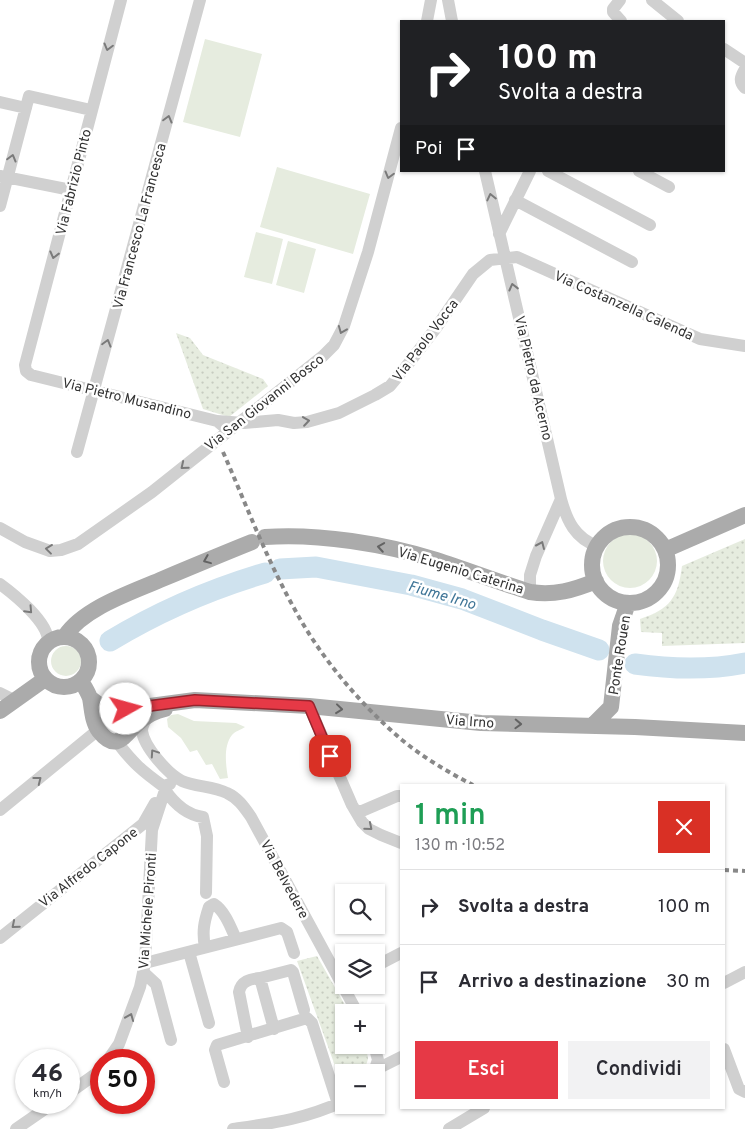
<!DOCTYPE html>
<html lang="it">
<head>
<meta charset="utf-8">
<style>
	body { margin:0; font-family:Overpass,sans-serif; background:#f2f2f3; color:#2b2b33; height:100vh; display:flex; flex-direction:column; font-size:19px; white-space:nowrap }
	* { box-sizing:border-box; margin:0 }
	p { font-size:16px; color:#7c7c81 }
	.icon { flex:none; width:28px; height:28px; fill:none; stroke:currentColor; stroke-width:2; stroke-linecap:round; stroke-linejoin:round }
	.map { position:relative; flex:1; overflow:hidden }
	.sheet { position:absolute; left:400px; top:784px; width:325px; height:325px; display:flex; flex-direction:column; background:#fff; border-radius:0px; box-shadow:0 1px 4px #0004 }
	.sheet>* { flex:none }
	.banner { position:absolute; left:400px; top:20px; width:325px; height:152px; border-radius:0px; box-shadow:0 1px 4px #0004; background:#202124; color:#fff; overflow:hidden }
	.fabs { position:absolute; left:335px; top:884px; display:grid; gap:10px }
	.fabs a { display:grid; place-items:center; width:50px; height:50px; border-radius:0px; background:#fff; box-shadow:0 1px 4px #0004; font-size:25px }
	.speed { position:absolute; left:15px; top:1049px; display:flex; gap:10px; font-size:25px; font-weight:700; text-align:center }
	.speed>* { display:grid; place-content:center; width:65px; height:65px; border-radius:50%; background:#fff; box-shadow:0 1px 4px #0004; line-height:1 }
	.speed small { font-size:12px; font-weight:400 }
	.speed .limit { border:8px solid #d22; background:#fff; color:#111 }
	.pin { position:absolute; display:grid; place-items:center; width:42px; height:42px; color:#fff; margin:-21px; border-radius:10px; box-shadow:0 2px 8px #0006 }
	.me { position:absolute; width:55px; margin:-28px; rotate:83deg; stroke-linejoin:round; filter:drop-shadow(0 0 4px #0008) }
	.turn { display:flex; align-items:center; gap:18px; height:105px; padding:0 15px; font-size:22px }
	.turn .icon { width:65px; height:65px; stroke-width:2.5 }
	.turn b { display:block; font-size:35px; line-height:42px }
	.then { display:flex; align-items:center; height:48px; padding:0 15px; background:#0003; gap:10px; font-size:19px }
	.round { display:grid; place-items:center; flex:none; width:52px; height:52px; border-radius:0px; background:#f2f2f3 }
	.head { display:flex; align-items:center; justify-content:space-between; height:85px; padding:0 15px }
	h1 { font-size:30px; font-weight:600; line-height:38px; color:#1e9e55 }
	.primary-button { display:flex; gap:10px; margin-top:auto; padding:10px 15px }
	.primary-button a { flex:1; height:58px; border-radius:0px; background:#e63946; color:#fff; font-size:20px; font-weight:600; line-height:58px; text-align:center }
	.primary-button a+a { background:#f2f2f3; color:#2b2b33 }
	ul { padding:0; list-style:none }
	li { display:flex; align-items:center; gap:15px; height:75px; padding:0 15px; border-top:1px solid #e1e1e2 }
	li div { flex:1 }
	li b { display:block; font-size:19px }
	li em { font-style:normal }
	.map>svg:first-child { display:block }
	.green { fill:#e6ecdf }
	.park { fill:url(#park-dots) }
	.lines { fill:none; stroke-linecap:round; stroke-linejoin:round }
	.river { stroke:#cfe2ee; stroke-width:21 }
	.minor { stroke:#d0d0d0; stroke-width:12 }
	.major { stroke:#ababab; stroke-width:16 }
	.rail { stroke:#888; stroke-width:4; stroke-dasharray:5 4; stroke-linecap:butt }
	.oneway { stroke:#7a7a7a }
	.oneway2 { stroke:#636363 }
	.route-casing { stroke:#96252e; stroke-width:12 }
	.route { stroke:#e63946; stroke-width:9 }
	.labels { text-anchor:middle; stroke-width:5; stroke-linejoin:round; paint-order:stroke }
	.street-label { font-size:14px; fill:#333; stroke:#fff }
	.water-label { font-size:15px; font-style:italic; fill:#3f7597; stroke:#fff }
</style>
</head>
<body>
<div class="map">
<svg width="745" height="1129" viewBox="0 0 745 1129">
	<defs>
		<pattern id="park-dots" width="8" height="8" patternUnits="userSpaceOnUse" patternTransform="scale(1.25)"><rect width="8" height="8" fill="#e6ecdf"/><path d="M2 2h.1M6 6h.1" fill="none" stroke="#c6cbc0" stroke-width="1.8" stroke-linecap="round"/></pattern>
	</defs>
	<rect width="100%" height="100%" fill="#fff"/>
	<path class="green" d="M 205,39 L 262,54 L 240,137 L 183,122 Z
		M 277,167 L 370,194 L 353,254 L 260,227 Z
		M 256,232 L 283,239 L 272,284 L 244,277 Z
		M 288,241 L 316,249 L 304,293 L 276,285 Z
		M603 561a27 27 0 1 1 54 0a27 27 0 1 1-54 0Z
		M51 661a15 15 0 1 1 30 0a15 15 0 1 1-30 0Z
		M 178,714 L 194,721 L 236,723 L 245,727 C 241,730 235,731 232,735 C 223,746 226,766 228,778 L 220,779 L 212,764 L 206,765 L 197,750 L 190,752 L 181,738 L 168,727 L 167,719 L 171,715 Z"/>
	<path class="park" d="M 176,333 L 190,338 L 203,355 L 263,379 L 268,386 L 229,417 L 203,409 Z
		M 745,539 L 745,643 L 662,646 L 662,633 L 641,632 L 640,619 C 670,609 678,598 682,566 Z
		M 317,956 L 349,1012 L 344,1012 L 344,1045 L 366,1046 L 368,1059 L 364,1072 L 344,1072 L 343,1088 L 297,961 Z"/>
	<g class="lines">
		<path class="river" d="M 280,569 L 316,567 L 411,585 L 462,599 L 542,630 L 599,650
			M 110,641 C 158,612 211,589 265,573
			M 635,664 C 671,669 710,670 745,663"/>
		<path class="minor" d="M 121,0 L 25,365 L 26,371 L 31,375 L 217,421 L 223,426
			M 448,0 L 452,21
			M 620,0 L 613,9 L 613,12 L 621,21
			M 652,0 L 678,21
			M 427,21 L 431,0
			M 724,49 L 745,63
			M 745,69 C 741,76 738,81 745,88
			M 0,102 L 26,108
			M 485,171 L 561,499 L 536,556 L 530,575 L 530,592
			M 548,171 L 650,225
			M 639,171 L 669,187
			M 0,176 L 71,190
			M 515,200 L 632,262
			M 0,206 L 29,96 L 91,110
			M 499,234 L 530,171
			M 217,421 L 244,423 L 278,420 L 294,423 L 307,422 L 339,413 L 375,395 L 390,386 L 405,368 L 436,328 L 473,274 L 490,260 L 517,257 L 700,339 L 745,346
			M 77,452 L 200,0
			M 561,499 C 567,521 575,538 597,546
			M 0,528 L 25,542 L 50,551 L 61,550 L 78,544 L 152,492 L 323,356 L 334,345 L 344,326 L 368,252 L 401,128
			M 0,584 C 15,595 48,622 48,641
			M 0,693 L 14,700
			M 309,706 L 352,805 L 362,822 L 369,829 L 381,835 L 401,843
			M 148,717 C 145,721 142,725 142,731 C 144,747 168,774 182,781 C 196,787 213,786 227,793 C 238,798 244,807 251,817 L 357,1012
			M 117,742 C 133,763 142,771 163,786 L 170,784
			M 165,790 C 174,803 187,815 203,817 L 207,836 L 206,893
			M 0,810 L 98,730
			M 356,811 L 362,811 L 397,796 L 401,796
			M 0,938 L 143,824 L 155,803
			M 205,947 C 202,932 204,922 209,907 L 214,904 C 225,911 231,928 236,939
			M 189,952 L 209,1023
			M 145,963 L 281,928 L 287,932 L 294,953
			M 376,966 L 401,953
			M 143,972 L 156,984 L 171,1040
			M 260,978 L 291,970 L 293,972 L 304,1010
			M 724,983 L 745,972
			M 248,1037 L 239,992 C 241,981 250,979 260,978 L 274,1029
			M 374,1045 L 378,1060 L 374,1072
			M 724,1049 L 739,1089 L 745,1092
			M 108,1060 L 119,1044 L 140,987 L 145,963 L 152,830 L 165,790 L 163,786
			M 375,1070 L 401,1057
			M 224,1082 L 215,1050 L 217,1045 L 307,1018 L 312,1023 L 338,1104
			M 69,1093 L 97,1073 L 101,1068
			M 16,1129 L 55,1102
			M 233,1129 C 274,1123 305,1119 344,1101
			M 449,1129 L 484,1108"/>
		<path class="major" d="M592 565a38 38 0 1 1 76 0a38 38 0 1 1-76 0Z
			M 265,537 C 318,533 385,544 436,560 C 467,570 498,582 530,592 C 554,596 574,590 596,581
			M 665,550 L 745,515
			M 65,636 C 84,608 130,593 160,580 C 191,567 222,554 252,542
			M39 662a25 25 0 1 1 50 0a25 25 0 1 1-50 0Z
			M 81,681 C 84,686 88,692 90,698 C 92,708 92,722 99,731 C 117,754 125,734 138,723 C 146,716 155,711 165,709
			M 90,698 L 98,704 L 111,709 L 135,708 L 195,700 L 309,706 L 481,723 L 635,727 L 745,733
			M 0,711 L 45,679
			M 592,726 L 611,707 L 620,626 L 628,603"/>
		<path class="rail" d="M 223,452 C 246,504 266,558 294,608 C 320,657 360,704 402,740 C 424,758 448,772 473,785
			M 724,870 L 745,871"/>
	</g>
	<defs><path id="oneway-chevron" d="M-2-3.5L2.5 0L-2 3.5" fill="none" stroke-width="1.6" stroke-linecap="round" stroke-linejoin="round" transform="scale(1.25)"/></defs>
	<g class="oneway">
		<use href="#oneway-chevron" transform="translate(108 47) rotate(105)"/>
		<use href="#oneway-chevron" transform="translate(168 119) rotate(-75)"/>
		<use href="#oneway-chevron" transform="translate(12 158) rotate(-75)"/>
		<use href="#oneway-chevron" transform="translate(389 175) rotate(105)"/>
		<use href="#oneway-chevron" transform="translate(491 197) rotate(-103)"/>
		<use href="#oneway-chevron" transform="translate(54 255) rotate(104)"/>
		<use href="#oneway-chevron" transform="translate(513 287) rotate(-104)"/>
		<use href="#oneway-chevron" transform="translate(342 330) rotate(112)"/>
		<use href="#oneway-chevron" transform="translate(107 343) rotate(-74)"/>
		<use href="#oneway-chevron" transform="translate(306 421) rotate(-8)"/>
		<use href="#oneway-chevron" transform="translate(184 466) rotate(141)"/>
		<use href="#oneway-chevron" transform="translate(541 545) rotate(-66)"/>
		<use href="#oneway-chevron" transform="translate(49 549) rotate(-173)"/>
		<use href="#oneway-chevron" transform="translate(29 610) rotate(47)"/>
		<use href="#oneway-chevron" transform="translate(154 753) rotate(-124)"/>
		<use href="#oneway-chevron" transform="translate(38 780) rotate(-38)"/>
		<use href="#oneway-chevron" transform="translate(369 827) rotate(40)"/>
		<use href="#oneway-chevron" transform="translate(15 925) rotate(140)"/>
		<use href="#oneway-chevron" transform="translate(130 1017) rotate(-68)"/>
	</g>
	<g class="oneway2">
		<use href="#oneway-chevron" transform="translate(381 547) rotate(-171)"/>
		<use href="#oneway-chevron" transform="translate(207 560) rotate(158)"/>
		<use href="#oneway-chevron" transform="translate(339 709) rotate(6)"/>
		<use href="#oneway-chevron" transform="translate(518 724) rotate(2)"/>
	</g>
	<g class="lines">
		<g class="route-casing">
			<path id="route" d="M 126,709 L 195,700 L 309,706 L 330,756"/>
		</g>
		<use href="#route" class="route"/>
	</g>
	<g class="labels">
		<g class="street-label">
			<text transform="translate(73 182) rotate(-76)" y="5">Via Fabrizio Pinto</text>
			<text transform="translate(139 226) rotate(-75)" y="5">Via Francesco La Francesca</text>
			<text transform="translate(624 305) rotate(24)" y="5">Via Costanzella Calenda</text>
			<text transform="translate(425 340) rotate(-53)" y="5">Via Paolo Vocca</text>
			<text transform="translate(534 378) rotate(77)" y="5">Via Pietro da Acerno</text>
			<text transform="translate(127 398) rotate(14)" y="5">Via Pietro Musandino</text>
			<text transform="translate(264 402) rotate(-38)" y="5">Via San Giovanni Bosco</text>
			<text transform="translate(461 570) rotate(17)" y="5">Via Eugenio Caterina</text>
			<text transform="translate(619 655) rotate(-81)" y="5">Ponte Rouen</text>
			<text transform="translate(470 721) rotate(4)" y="5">Via Irno</text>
			<text transform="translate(88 867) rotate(-38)" y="5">Via Alfredo Capone</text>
			<text transform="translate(285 879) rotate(62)" y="5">Via Belvedere</text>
			<text transform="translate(147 911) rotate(-86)" y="5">Via Michele Pironti</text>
		</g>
		<g class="water-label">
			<text transform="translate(442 595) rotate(16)" y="5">Fiume Irno</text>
		</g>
	</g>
</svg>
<div class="fabs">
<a><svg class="icon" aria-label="search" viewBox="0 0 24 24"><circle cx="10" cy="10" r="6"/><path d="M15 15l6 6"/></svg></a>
<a><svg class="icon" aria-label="layers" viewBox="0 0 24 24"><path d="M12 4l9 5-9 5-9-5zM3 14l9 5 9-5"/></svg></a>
<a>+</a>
<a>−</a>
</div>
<div class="speed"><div>46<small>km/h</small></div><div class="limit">50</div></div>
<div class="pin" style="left:330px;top:756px;background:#d93025"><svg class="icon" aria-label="arrive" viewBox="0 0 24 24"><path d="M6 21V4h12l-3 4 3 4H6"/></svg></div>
<svg class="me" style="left:126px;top:709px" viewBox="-20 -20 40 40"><circle r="19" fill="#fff"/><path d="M0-13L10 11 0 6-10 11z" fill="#e63946"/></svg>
<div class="banner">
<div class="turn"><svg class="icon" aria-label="right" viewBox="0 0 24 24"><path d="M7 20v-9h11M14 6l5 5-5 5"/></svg><div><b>100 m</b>Svolta a destra</div></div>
<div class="then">Poi<svg class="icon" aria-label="arrive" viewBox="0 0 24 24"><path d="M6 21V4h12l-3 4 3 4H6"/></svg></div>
</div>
<section class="sheet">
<div class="head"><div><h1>1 min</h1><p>130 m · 10:52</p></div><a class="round" style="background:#d93025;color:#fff"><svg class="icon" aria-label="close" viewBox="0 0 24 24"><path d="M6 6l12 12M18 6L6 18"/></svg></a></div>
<ul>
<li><svg class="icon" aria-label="right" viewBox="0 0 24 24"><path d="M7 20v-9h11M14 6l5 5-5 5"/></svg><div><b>Svolta a destra</b></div><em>100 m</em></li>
<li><svg class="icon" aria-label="arrive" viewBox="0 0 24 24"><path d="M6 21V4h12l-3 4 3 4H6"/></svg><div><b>Arrivo a destinazione</b></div><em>30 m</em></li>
</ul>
<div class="primary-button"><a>Esci</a><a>Condividi</a></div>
</section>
</div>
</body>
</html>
